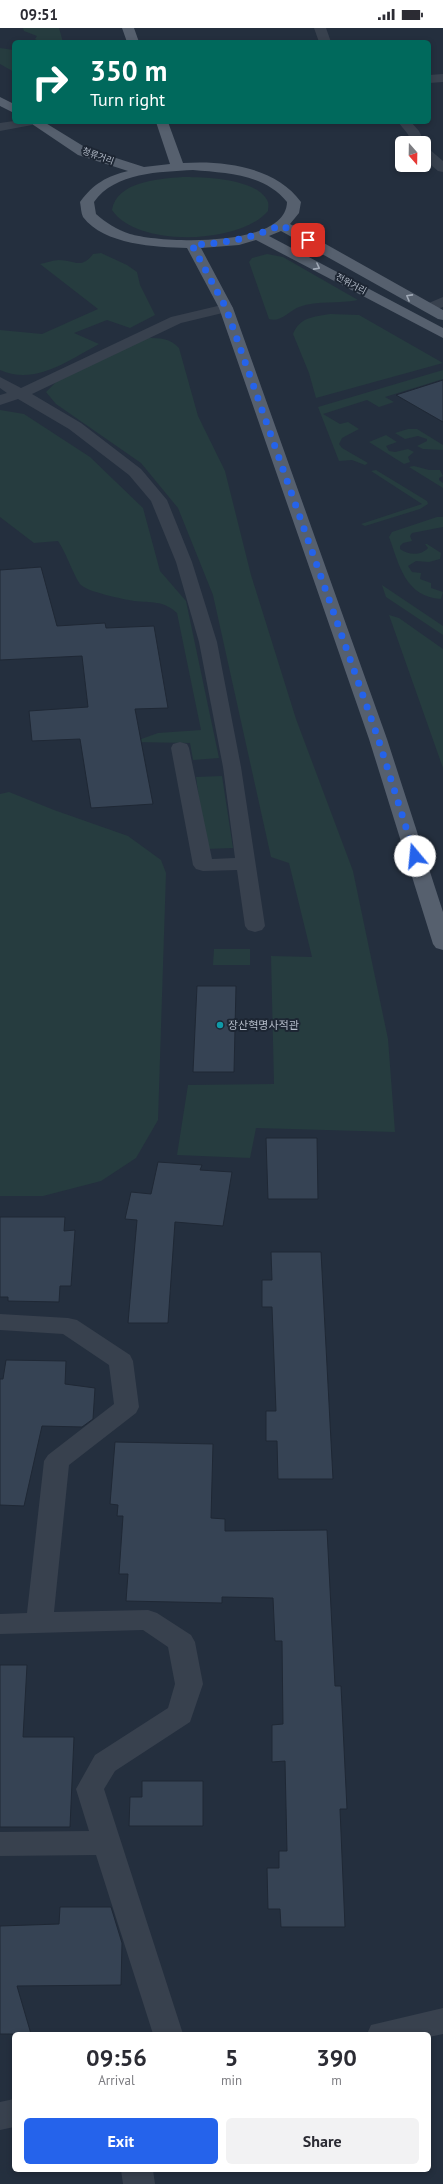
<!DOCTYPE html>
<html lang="en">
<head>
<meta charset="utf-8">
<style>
	body { margin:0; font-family:"PT Sans","Noto Sans KR",sans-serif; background:#f2f2f3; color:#2b2b33; height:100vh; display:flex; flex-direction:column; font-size:15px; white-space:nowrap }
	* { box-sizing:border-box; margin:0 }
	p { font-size:13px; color:#7c7c81 }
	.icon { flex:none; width:22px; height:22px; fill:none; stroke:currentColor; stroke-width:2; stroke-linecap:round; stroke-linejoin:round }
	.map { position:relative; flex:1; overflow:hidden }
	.drawer { position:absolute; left:12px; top:2004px; width:419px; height:140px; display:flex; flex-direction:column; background:#fff; border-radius:6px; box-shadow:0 2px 6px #0003 }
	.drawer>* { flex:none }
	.hud { position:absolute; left:12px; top:12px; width:419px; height:84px; border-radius:6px; box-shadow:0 2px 6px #0003; background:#00695c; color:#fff; overflow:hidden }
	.needle { width:26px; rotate:160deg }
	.fabs { position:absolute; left:395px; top:108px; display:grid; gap:8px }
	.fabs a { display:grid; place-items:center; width:36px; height:36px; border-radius:6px; background:#fff; box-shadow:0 2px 6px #0003; font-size:20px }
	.pin { position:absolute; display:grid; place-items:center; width:34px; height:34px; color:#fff; margin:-17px; border-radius:8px; box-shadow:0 2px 6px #0006 }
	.me { position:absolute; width:44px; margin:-22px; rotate:343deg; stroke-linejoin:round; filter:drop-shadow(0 0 3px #0008) }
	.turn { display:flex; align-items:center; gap:14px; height:84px; padding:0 12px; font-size:18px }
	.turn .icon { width:52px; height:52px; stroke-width:2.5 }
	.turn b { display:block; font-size:28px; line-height:34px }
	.eta { display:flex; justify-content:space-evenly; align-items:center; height:68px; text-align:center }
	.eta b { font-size:24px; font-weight:700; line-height:28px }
	.action { display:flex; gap:8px; margin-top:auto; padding:8px 12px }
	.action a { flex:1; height:46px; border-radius:6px; background:#2563eb; color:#fff; font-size:16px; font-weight:700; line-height:46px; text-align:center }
	.action a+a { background:#f2f2f3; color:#2b2b33 }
	.status { display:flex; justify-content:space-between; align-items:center; height:28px; padding:0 20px; background:#fff; direction:ltr }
	.status svg { height:11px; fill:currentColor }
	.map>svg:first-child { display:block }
	.green { fill:#263c3f }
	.building { fill:#364354; stroke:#1f2835 }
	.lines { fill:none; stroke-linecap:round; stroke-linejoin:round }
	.minor { fill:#38414e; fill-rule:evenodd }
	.tertiary { fill:#38414e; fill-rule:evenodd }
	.primary { fill:#56606e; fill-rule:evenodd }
	.oneway { stroke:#a1aab7 }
	.route { stroke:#2563eb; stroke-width:7; stroke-dasharray:0 12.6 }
	.culture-dot { fill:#0f9aa8; stroke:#1d2633; stroke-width:1.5 }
	.labels { text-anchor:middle; stroke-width:4; stroke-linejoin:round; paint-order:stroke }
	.far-street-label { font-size:9px; fill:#b4bcc9; stroke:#1d2633 }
	.poi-label { font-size:11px; fill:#b4bcc9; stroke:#1d2633; text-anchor:start }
</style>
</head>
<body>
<div class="status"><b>09:51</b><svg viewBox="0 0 49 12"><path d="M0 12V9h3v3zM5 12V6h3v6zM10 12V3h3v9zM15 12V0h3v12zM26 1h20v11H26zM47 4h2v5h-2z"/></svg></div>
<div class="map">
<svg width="443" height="2156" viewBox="0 0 443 2156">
	<rect width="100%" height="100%" fill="#242f3e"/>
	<path class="green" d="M 23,0 L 59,0 L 63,14 L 39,14 L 35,11 L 37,8 L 24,3 Z
		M 0,20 L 14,22 L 14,44 L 0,36 Z
		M 182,149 C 203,149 258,150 268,174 C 269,176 268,181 268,183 C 240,216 137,220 112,182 C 117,153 159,151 182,149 Z
		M 101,225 L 127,237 L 137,244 L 140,257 L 155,287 L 130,300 L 107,292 L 74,305 L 99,316 C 69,332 35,358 0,342 L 0,302 L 42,306 L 98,281 L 40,236 C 46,235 53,232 59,232 C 74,232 81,242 93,226 Z
		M 267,226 L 283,229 L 358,272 C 339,276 318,272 299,279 C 289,283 280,295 269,291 L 249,234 L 252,230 Z
		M 330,286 L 359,287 L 443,335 L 316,370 L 309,345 L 293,306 C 300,289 313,289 330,286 Z
		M 147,310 C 160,310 170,310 179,320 L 198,388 L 225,443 L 251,547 L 296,691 L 353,843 L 388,1011 L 395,1104 L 256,1100 L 250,1130 L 177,1127 L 188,1057 L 274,1056 L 271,928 L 312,929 L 289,835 L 271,829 L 213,567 L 178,480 L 141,435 L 56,376 L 46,364 L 57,353 Z
		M 443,342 L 443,351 L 385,369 L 394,374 L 379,379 L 367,372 L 323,386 L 340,396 L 348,394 L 359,401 L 342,410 L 339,416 L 342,420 L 368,435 L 365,437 L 352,432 L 339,433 L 318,379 Z
		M 0,382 L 24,386 L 90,429 L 143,480 L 160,543 L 186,573 L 219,730 L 193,732 L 190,715 L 133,714 L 158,705 L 201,702 L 177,585 C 163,572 151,575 134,573 C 123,571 88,564 81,557 C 75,551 66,524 58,513 L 34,515 L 0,489 Z
		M 408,401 L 417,401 L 443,417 L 443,422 L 423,421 L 417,418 L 427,413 L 427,411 L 418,408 L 405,411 L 395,405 Z
		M 386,407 L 397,414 L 386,418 L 389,423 L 395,424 L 408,421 L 414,424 L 408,429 L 410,434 L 404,436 L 369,414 Z
		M 414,438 L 429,442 L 440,442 L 443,448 L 439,450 L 439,452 L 443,455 L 443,460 L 409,439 Z
		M 376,442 L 427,473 L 428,476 L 420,481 L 365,498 L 361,496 L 422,476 L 371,443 Z
		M 437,489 L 443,489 L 443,499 L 412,505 L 410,508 L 412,513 L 403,515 L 400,518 L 400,521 C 408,527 421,528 428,520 L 425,516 L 427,516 L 441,525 L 440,531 L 429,534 L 416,533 L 408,538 L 412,544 L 421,545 L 420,551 L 431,555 L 431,560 L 443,564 L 441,571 C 405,569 399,536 389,509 L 392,504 Z
		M 382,557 L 443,598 L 443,607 L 386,569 Z
		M 389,587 L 399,590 L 443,621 L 443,740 Z
		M 222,748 L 233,820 L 206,821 L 196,749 Z
		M 9,764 L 54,782 L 128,808 L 161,832 L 166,845 L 158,1092 L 136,1130 L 101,1153 L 43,1168 L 0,1168 L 0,766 Z
		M 214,921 L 250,921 L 250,937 L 213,937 Z"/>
	<path class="building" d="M 443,352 L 443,394 L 396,367 Z
		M 41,539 L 57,598 L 105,595 L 106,600 L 154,598 L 168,680 L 135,681 L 153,776 L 91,780 L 80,711 L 32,713 L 29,683 L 88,679 L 82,628 L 0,632 L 0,542 Z
		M 197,958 L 236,958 L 234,1044 L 193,1044 Z
		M 266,1110 L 317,1110 L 318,1171 L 268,1171 Z
		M 158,1134 L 202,1137 L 200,1142 L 232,1144 L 223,1198 L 175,1194 L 168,1295 L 128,1295 L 137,1192 L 125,1191 L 131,1164 L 151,1166 Z
		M 0,1189 L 65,1189 L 64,1203 L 75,1202 L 71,1258 L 60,1258 L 59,1274 L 8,1273 L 8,1269 L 0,1269 Z
		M 271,1224 L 321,1224 L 333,1451 L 278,1451 L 277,1413 L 266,1413 L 266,1383 L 276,1383 L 272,1279 L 262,1279 L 262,1252 L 272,1252 Z
		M 6,1332 L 66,1333 L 65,1356 L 95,1360 L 93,1391 L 82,1399 L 42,1398 L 24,1478 L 0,1477 L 0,1351 L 3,1351 Z
		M 115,1414 L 213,1416 L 211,1490 L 225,1491 L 225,1503 L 327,1502 L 335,1658 L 341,1658 L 347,1781 L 340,1781 L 345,1899 L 281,1899 L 280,1881 L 268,1881 L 267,1840 L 279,1840 L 279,1823 L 287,1823 L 285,1733 L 272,1734 L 272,1697 L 283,1696 L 282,1613 L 275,1613 L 273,1570 L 222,1569 L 222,1575 L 126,1573 L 128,1546 L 119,1546 L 123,1488 L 117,1488 L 118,1477 L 110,1476 Z
		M 0,1637 L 27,1637 L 23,1709 L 74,1709 L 70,1799 L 0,1799 Z
		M 142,1753 L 203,1753 L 203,1798 L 129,1798 L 130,1769 L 142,1769 Z
		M 60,1879 L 111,1879 L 122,1915 L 121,1957 L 17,1958 L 31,2006 L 0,2006 L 0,1898 L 59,1896 Z"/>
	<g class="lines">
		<path class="minor" d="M 314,0 L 326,0 L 331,14 L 319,14 Z
			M 443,46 L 443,54 L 429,55 L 429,47 Z
			M 14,93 L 14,94 L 33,94 L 32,97 L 0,103 L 0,95 Z
			M 398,94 L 411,94 L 419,103 L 425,115 L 424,117 L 424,115 L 413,115 L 407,105 Z
			M 424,120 L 429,121 L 443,133 L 443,144 L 438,143 L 424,131 Z
			M 443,269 L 443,279 L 429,284 L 424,283 L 422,280 L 424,277 Z
			M 226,276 L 231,277 L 233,280 L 231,283 L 181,295 L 32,366 L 81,395 L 141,441 L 167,472 L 192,534 L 217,614 L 241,739 L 265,898 L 262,902 L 255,904 L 248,902 L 245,898 L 237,842 L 203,843 L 196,841 L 193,837 L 171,720 L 173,716 L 180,714 L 187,716 L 189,720 L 212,831 L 235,830 L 223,739 L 199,614 L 176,534 L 151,473 L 129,447 L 69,401 L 18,371 L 0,377 L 0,367 L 7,365 L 0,360 L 0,349 L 21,360 L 171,289 Z
			M 0,1286 L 68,1290 L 77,1292 L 130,1327 L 133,1333 L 139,1379 L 136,1385 L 69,1437 L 54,1584 L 148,1582 L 157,1585 L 191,1607 L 195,1614 L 203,1656 L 190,1694 L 115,1743 L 104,1761 L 183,2006 L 153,2006 L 96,1827 L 0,1828 L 0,1804 L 89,1803 L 76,1761 L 95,1727 L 168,1680 L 175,1656 L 168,1619 L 143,1602 L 0,1606 L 0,1586 L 27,1585 L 44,1433 L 48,1427 L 114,1376 L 109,1337 L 63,1306 L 0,1302 Z
			M 121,2142 L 153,2142 L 155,2156 L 123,2156 Z"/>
		<path class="tertiary" d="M 443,1980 L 443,2006 L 429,2009 L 429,2006 L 367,2006 L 371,1997 Z
			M 14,2071 L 14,2099 L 0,2102 L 0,2074 Z"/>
		<path class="primary" d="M 122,0 L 134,0 L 139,14 L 127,14 Z
			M 0,69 L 14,76 L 14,85 L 0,78 Z
			M 29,94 L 44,94 L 88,121 L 144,139 L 170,136 L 156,94 L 168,94 L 183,135 C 223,132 276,139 301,174 L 299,185 L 290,196 L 443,282 L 443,292 L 438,291 L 281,203 L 269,208 L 443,300 L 443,310 L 256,212 L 239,217 L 201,220 L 233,280 L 387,711 L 443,884 L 443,922 L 436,920 L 433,916 L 369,711 L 219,280 L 187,220 C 156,219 104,217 83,189 C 81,185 81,179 80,174 C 93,156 107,148 128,143 L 78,127 ZM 193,142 C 227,145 264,146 287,174 C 286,221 160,215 130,206 C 117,202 105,194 96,186 L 94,174 C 115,144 160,144 193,142 Z"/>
	</g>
	<defs><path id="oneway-chevron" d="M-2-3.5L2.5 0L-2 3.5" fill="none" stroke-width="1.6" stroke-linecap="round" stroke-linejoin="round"/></defs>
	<g class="oneway">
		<use href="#oneway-chevron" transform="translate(317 239) rotate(28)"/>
		<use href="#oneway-chevron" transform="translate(409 269) rotate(-151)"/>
	</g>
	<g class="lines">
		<path class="route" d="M 308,212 L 281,197 C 250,211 225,215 192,217 L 226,280 L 378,710 L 415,828"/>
	</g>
	<circle class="culture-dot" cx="220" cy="997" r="4"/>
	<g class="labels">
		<g class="far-street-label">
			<text transform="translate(98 128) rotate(20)" y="3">청류거리</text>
			<text transform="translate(351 256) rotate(28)" y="3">전위거리</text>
		</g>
		<g class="poi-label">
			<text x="228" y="1001">장산혁명사적관</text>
		</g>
	</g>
</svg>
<div class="fabs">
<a><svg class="needle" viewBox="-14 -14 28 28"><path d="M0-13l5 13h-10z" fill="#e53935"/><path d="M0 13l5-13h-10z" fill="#7c7c81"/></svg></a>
</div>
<div class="pin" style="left:308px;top:212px;background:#d93025"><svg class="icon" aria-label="arrive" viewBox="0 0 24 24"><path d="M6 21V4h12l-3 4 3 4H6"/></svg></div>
<svg class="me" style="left:415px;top:828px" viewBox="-20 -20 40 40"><circle r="19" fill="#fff"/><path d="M0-13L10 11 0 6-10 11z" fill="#2563eb"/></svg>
<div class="hud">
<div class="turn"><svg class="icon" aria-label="right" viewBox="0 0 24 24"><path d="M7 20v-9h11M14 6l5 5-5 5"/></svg><div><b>350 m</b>Turn right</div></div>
</div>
<section class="drawer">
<div class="eta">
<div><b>09:56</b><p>Arrival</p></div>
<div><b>5</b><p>min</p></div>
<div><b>390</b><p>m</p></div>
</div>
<div class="action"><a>Exit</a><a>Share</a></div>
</section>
</div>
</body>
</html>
